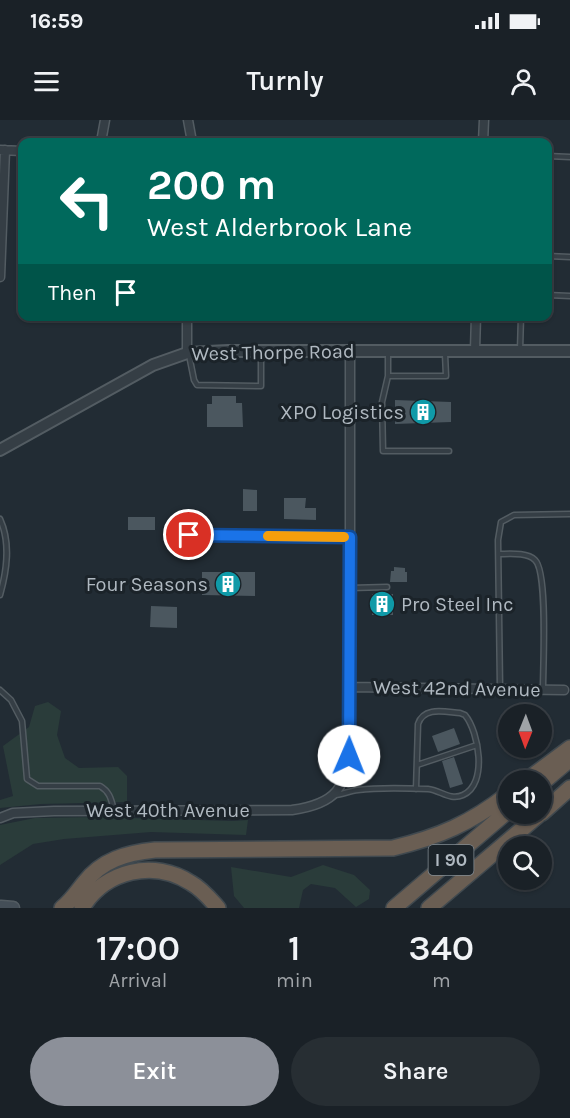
<!DOCTYPE html>
<html lang="en">
<head>
<meta charset="utf-8">
<style>
	body { margin:0; font-family:Karla,sans-serif; background:#272e33; color:#f1f3f6; height:100vh; display:flex; flex-direction:column; font-size:22px; white-space:nowrap }
	* { box-sizing:border-box; margin:0 }
	p { font-size:20px; color:#9fa3a7 }
	.icon { flex:none; width:33px; height:33px; fill:none; stroke:currentColor; stroke-width:2; stroke-linecap:round; stroke-linejoin:round }
	.map { position:relative; height:788px; overflow:hidden }
	.details { display:flex; flex-direction:column; background:#1a2127; flex:1 }
	.details>* { flex:none }
	.guide { position:absolute; left:18px; top:18px; width:534px; height:183px; border-radius:12px; box-shadow:0 2px 4px #0004,0 0 0 2px #383e44; background:#00695c; color:#fff; overflow:hidden }
	.needle { width:39px; rotate:181deg }
	.fabs { position:absolute; left:498px; top:584px; display:grid; gap:12px }
	.fabs a { display:grid; place-items:center; width:54px; height:54px; border-radius:50%; background:#1a2127; box-shadow:0 2px 4px #0004,0 0 0 2px #383e44; font-size:30px }
	.pin { position:absolute; display:grid; place-items:center; width:51px; height:51px; color:#fff; margin:-26px; border:3px solid #fff; border-radius:50%; box-shadow:0 2px 6px #0007 }
	.me { position:absolute; width:66px; margin:-33px; rotate:1deg; stroke-linejoin:round; filter:drop-shadow(0 0 4px #0008) }
	.turn { display:flex; align-items:center; gap:21px; height:126px; padding:0 30px; font-size:27px }
	.turn .icon { width:78px; height:78px; stroke-width:2.5 }
	.turn b { display:block; font-size:42px; line-height:51px }
	.then { display:flex; align-items:center; height:57px; padding:0 30px; background:#0003; gap:12px; font-size:22px }
	.eta { display:flex; justify-content:space-evenly; align-items:center; height:102px; text-align:center }
	.eta b { font-size:36px; font-weight:600; line-height:42px }
	.cta { display:flex; gap:12px; margin-top:auto; padding:12px 30px }
	.cta a { flex:1; height:69px; border-radius:36px; background:#8c9099; color:#fff; font-size:24px; font-weight:600; line-height:69px; text-align:center }
	.cta a+a { background:#272e33; color:#f1f3f6 }
	.status { display:flex; justify-content:space-between; align-items:center; height:42px; padding:0 30px; background:#1a2127; direction:ltr }
	.status svg { height:16px; fill:currentColor }
	header { display:flex; justify-content:space-between; align-items:center; height:78px; padding:0 30px; background:#1a2127; font-size:27px; font-weight:600 }
	.map>svg:first-child { display:block }
	.green { fill:#2a3c3a }
	.building { fill:#4b575f }
	.lines { fill:none; stroke-linecap:round; stroke-linejoin:round }
	.service-casing { stroke:#535c62; stroke-width:7 }
	.minor-casing { stroke:#535c62; stroke-width:11 }
	.tertiary-casing { stroke:#535c62; stroke-width:14 }
	.secondary-casing { stroke:#535c62; stroke-width:15 }
	.motorway-casing { stroke:#40494f; stroke-width:18 }
	.service { stroke:#353e45; stroke-width:4 }
	.minor { stroke:#353e45; stroke-width:8 }
	.tertiary { stroke:#353e45; stroke-width:10 }
	.secondary { stroke:#444e57; stroke-width:12 }
	.motorway { stroke:#6a5e53; stroke-width:15 }
	.route-casing { stroke:#114b97; stroke-width:15 }
	.route { stroke:#1a73e8; stroke-width:10 }
	.slow { stroke:#f59e0b; stroke-width:10 }
	.labels { text-anchor:middle; stroke-width:6; stroke-linejoin:round; paint-order:stroke }
	.shield { fill:#1b2329; stroke:#838c93; stroke-width:1.5 }
	.shield-label { font-size:18px; font-weight:bold; fill:#b0b9c1 }
	.street-label { font-size:20px; fill:#b0b9c1; stroke:#1b2329 }
	.poi-label { font-size:20px; fill:#b0b9c1; stroke:#1b2329; text-anchor:end }
</style>
</head>
<body>
<div class="status"><b>16:59</b><svg viewBox="0 0 49 12"><path d="M0 12V9h3v3zM5 12V6h3v6zM10 12V3h3v9zM15 12V0h3v12zM26 1h20v11H26zM47 4h2v5h-2z"/></svg></div>
<header><svg class="icon" aria-label="menu" viewBox="0 0 24 24"><path d="M4 6h16M4 12h16M4 18h16"/></svg>Turnly<svg class="icon" aria-label="person" viewBox="0 0 24 24"><circle cx="12" cy="8" r="4"/><path d="M4 21q1-7 8-7t8 7"/></svg></header>
<div class="map">
<svg width="570" height="788" viewBox="0 0 570 788">
	<rect width="100%" height="100%" fill="#222c34"/>
	<path class="green" d="M 48,582 L 61,591 L 57,615 L 65,638 L 79,648 L 118,647 L 127,656 L 127,682 L 41,684 L 0,688 L 0,680 L 13,676 L 3,626 L 29,607 L 35,586 Z
		M 97,697 L 233,701 L 248,700 L 246,715 L 151,712 L 64,719 L 33,724 L 0,745 L 0,705 L 35,698 Z
		M 323,745 L 354,755 L 370,770 L 369,779 L 356,787 L 335,768 L 311,764 L 303,770 L 299,788 L 244,788 L 234,776 L 231,747 L 291,757 Z"/>
	<path class="building" d="M 212,276 L 236,276 L 236,283 L 242,283 L 243,307 L 207,307 L 207,284 L 212,284 Z
		M 395,280 L 451,282 L 451,302 L 395,304 Z
		M 243,369 L 257,370 L 257,391 L 243,391 Z
		M 284,378 L 306,378 L 305,388 L 316,388 L 316,400 L 284,399 Z
		M 128,397 L 155,397 L 155,410 L 128,410 Z
		M 394,447 L 405,448 L 405,452 L 407,452 L 407,462 L 390,462 L 391,451 L 394,451 Z
		M 202,452 L 255,452 L 255,476 L 202,475 Z
		M 372,474 L 393,474 L 393,495 L 372,495 Z
		M 151,486 L 177,487 L 177,508 L 150,507 Z
		M 454,608 L 460,624 L 438,632 L 432,616 Z
		M 454,637 L 463,664 L 450,668 L 442,641 Z"/>
	<g class="lines">
		<g class="service-casing">
			<path id="service" d="M 548,36 L 570,37
				M 548,136 L 570,137
				M 548,175 L 570,176
				M 520,230 L 521,196
				M 388,232 L 388,256 L 446,256 L 445,234
				M 189,235 L 194,260 L 197,265 L 261,266 L 261,231
				M 388,256 L 382,282 L 383,331 L 449,331
				M 0,399 C 11,423 7,450 0,475
				M 499,434 C 509,434 527,432 535,440 C 548,452 543,546 543,568
				M 350,468 L 387,467
				M 500,568 L 498,420 L 501,402 L 514,395 L 570,394
				M 0,570 L 11,580 L 22,601 L 27,659 L 38,666 L 100,666 C 110,672 111,679 114,690
				M 417,645 L 477,625
				M 335,675 C 343,674 350,671 358,670 C 380,667 405,668 428,669 C 440,670 450,681 463,675 C 488,664 479,612 465,595 L 460,593 C 445,592 424,586 418,604 L 416,669"/>
		</g>
		<g class="minor-casing">
			<path id="minor" d="M 188,0 L 192,22
				M 101,22 L 105,0
				M 483,22 L 484,0
				M 0,30 L 22,31
				M 0,157 L 5,30
				M 475,230 L 476,196
				M 187,233 L 187,196
				M 189,415 L 350,417
				M 349,567 L 564,570
				M 0,698 L 13,693 L 54,691 L 292,690 C 336,684 347,668 350,624 L 350,230"/>
		</g>
		<g class="tertiary-casing">
			<path id="tertiary" d="M 0,330 L 153,245 L 187,233 L 228,231 L 570,231"/>
		</g>
		<g class="secondary-casing">
			<path id="secondary" d="M 1,787 L 13,788"/>
		</g>
		<g class="motorway-casing">
			<path id="motorway" d="M 527,660 L 570,628
				M 542,663 L 568,641
				M 542,693 L 570,668
				M 62,788 C 71,781 77,772 84,763 C 102,740 126,733 155,730 L 393,728 C 439,717 471,703 508,674
				M 82,788 C 105,750 154,739 191,763 C 202,769 210,779 218,788
				M 394,788 L 508,691
				M 429,788 L 541,693"/>
		</g>
		<use href="#service" class="service"/>
		<use href="#minor" class="minor"/>
		<use href="#tertiary" class="tertiary"/>
		<use href="#secondary" class="secondary"/>
		<use href="#motorway" class="motorway"/>
	</g>
	<g class="lines">
		<g class="route-casing">
			<path id="route" d="M 189,415 L 350,417 L 349,636"/>
		</g>
		<use href="#route" class="route"/>
		<path class="slow" d="M 268,416 L 344,417"/>
	</g>
	<defs>
		<g id="building-disc" transform="scale(1.35)"><circle r="9.5" fill="#0f9aa8" stroke="#1b2329"/><path d="M-4-6H4V6H1V3H-1V6H-4ZM-2.5-4.3h1.7v1.8h-1.7ZM.8-4.3h1.7v1.8H.8ZM-2.5-1h1.7V.8h-1.7ZM.8-1h1.7V.8H.8Z" fill="#fff"/></g>
	</defs>
	<g fill-rule="evenodd">
		<use href="#building-disc" x="423" y="292"/>
		<use href="#building-disc" x="228" y="464"/>
		<use href="#building-disc" x="382" y="484"/>
	</g>
	<g class="labels">
		<rect class="shield" x="428.5" y="725" width="45" height="30" rx="4.5"/>
		<g class="shield-label">
			<text x="451" y="746">I 90</text>
		</g>
		<g class="street-label">
			<text transform="translate(273 232) rotate(-1)" y="7">West Thorpe Road</text>
			<text transform="translate(457 568) rotate(1)" y="7">West 42nd Avenue</text>
			<text x="168" y="697">West 40th Avenue</text>
		</g>
		<g class="poi-label">
			<text x="404" y="299">XPO Logistics</text>
			<text x="208" y="471">Four Seasons</text>
			<text x="401" y="491" text-anchor="start">Pro Steel Inc</text>
		</g>
	</g>
</svg>
<div class="fabs">
<a><svg class="needle" viewBox="-14 -14 28 28"><path d="M0-13l5 13h-10z" fill="#e53935"/><path d="M0 13l5-13h-10z" fill="#9fa3a7"/></svg></a>
<a><svg class="icon" aria-label="sound" viewBox="0 0 24 24"><path d="M4 9h4l5-4v14l-5-4H4zM17 9q2 3 0 6"/></svg></a>
<a><svg class="icon" aria-label="search" viewBox="0 0 24 24"><circle cx="10" cy="10" r="6"/><path d="M15 15l6 6"/></svg></a>
</div>
<div class="pin" style="left:189px;top:415px;background:#d93025"><svg class="icon" aria-label="arrive" viewBox="0 0 24 24"><path d="M6 21V4h12l-3 4 3 4H6"/></svg></div>
<svg class="me" style="left:349px;top:636px" viewBox="-20 -20 40 40"><circle r="19" fill="#fff"/><path d="M0-13L10 11 0 6-10 11z" fill="#1a73e8"/></svg>
<div class="guide">
<div class="turn"><svg class="icon" aria-label="left" viewBox="0 0 24 24"><path d="M17 20v-9H6M10 6l-5 5 5 5"/></svg><div><b>200 m</b>West Alderbrook Lane</div></div>
<div class="then">Then<svg class="icon" aria-label="arrive" viewBox="0 0 24 24"><path d="M6 21V4h12l-3 4 3 4H6"/></svg></div>
</div>
</div>
<section class="details">
<div class="eta">
<div><b>17:00</b><p>Arrival</p></div>
<div><b>1</b><p>min</p></div>
<div><b>340</b><p>m</p></div>
</div>
<div class="cta"><a>Exit</a><a>Share</a></div>
</section>
</body>
</html>
